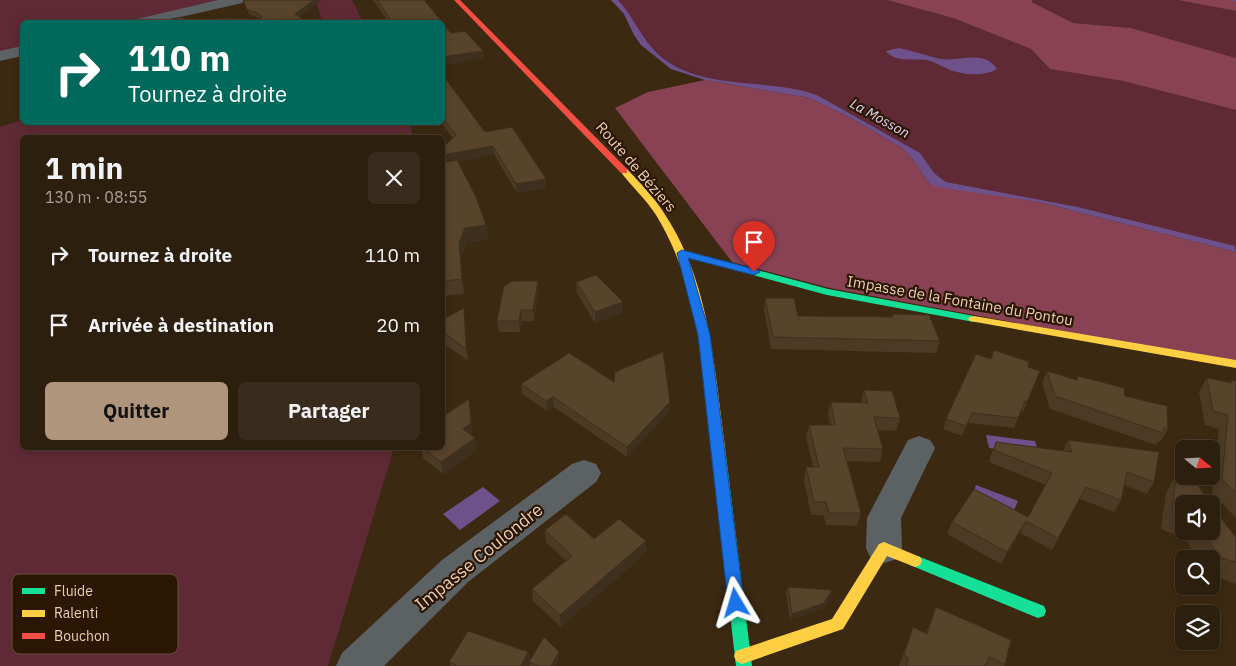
<!DOCTYPE html>
<html lang="fr">
<head>
<meta charset="utf-8">
<style>
	body { margin:0; font-family:"IBM Plex Sans",sans-serif; background:#392c1c; color:#f1f3f6; height:100vh; display:flex; flex-direction:column; font-size:19px; white-space:nowrap }
	* { box-sizing:border-box; margin:0 }
	p { font-size:16px; color:#a7a29e }
	.icon { flex:none; width:28px; height:28px; fill:none; stroke:currentColor; stroke-width:2; stroke-linecap:round; stroke-linejoin:round }
	.map { position:relative; flex:1; overflow:hidden }
	.side { position:absolute; left:20px; top:135px; width:425px; height:315px; display:flex; flex-direction:column; background:#2d1f0e; border-radius:8px; box-shadow:0 2px 8px #0003,0 0 0 1px #483d2e }
	.side>* { flex:none }
	.guide { position:absolute; left:20px; top:20px; width:425px; height:105px; border-radius:8px; box-shadow:0 2px 8px #0003,0 0 0 1px #483d2e; background:#00695c; color:#fff; overflow:hidden }
	.needle { width:32px; rotate:108deg }
	.controls { position:absolute; left:1175px; top:440px; display:grid; gap:10px }
	.controls a { display:grid; place-items:center; width:45px; height:45px; border-radius:8px; background:#2d1f0e; box-shadow:0 2px 8px #0003,0 0 0 1px #483d2e; font-size:25px }
	.pin { position:absolute; display:grid; place-items:center; width:42px; height:42px; color:#fff; margin:-51px -21px; border-radius:50% 50% 50% 0; rotate:-45deg; box-shadow:0 0 5px #0007 }
	.pin .icon { rotate:45deg }
	.me { position:absolute; width:55px; margin:-28px; rotate:353deg; stroke-linejoin:round; filter:drop-shadow(0 0 4px #0008) }
	.turn { display:flex; align-items:center; gap:18px; height:105px; padding:0 25px; font-size:22px }
	.turn .icon { width:65px; height:65px; stroke-width:2.5 }
	.turn b { display:block; font-size:35px; line-height:42px }
	.round { display:grid; place-items:center; flex:none; width:52px; height:52px; border-radius:8px; background:#392c1c }
	.summary { display:flex; align-items:center; justify-content:space-between; height:85px; padding:0 25px }
	h1 { font-size:30px; font-weight:800; line-height:38px }
	.action { display:flex; gap:10px; margin-top:auto; padding:10px 25px }
	.action a { flex:1; height:58px; border-radius:8px; background:#ae957c; color:#111; font-size:20px; font-weight:800; line-height:58px; text-align:center }
	.action a+a { background:#392c1c; color:#f1f3f6 }
	ul { padding:0; list-style:none }
	li { display:flex; align-items:center; gap:15px; height:70px; padding:0 25px }
	li div { flex:1 }
	li b { display:block; font-size:19px }
	li em { font-style:normal }
	.map>svg:first-child { display:block }
	.green { fill:#5f2a35 }
	.forest { fill:#884253 }
	.water { fill:#6e518b }
	.lines { fill:none; stroke-linecap:round; stroke-linejoin:round }
	.stream { fill:#6e518b; fill-rule:evenodd }
	.street { fill:#5c6164; fill-rule:evenodd }
	.fast { fill:#16e098; fill-rule:evenodd }
	.slow { fill:#ffcf43; fill-rule:evenodd }
	.jam { fill:#f24e42; fill-rule:evenodd }
	.wall { fill:#4c3a25 }
	.shaded-wall { fill:#3e2f1e }
	.building { fill:#58432b; stroke:#3e2f1e }
	.route { fill:#1a73e8; stroke:#114b97 }
	.labels { text-anchor:middle; stroke-width:4.5; stroke-linejoin:round; paint-order:stroke }
	.far-water-label { font-size:14px; font-style:italic; fill:#e1d2f8; stroke:#2b1602 }
	.street-label { font-size:15px; fill:#eccfb5; stroke:#2b1602 }
	.near-street-label { font-size:18px; fill:#eccfb5; stroke:#2b1602 }
	.key { fill:#2b1602; stroke:#654e38; stroke-width:1 }
	.key-label { font-size:14px; fill:#eccfb5 }
</style>
</head>
<body>
<div class="map">
<svg width="1236" height="666" viewBox="0 0 1236 666">
	<rect width="100%" height="100%" fill="#3c2912"/>
	<path class="green" d="M 0,0 L 220,0 L 126,22 L 22,22 L 22,47 L 0,53 Z
		M 316,0 L 352,0 L 363,22 L 322,22 Z
		M 618,0 L 887,0 L 953,18 L 1031,49 L 1050,69 L 1123,81 L 1236,110 L 1236,247 L 1078,207 L 946,182 L 935,174 L 920,153 L 817,95 C 765,79 700,92 656,52 C 639,38 633,16 618,0 Z
		M 1032,0 L 1178,0 L 1236,11 L 1236,58 L 1131,28 L 1073,23 L 1031,1 Z
		M 22,120 L 22,122 L 410,123 L 413,137 L 22,138 L 22,448 L 394,448 L 328,666 L 0,666 L 0,127 Z"/>
	<path class="forest" d="M 887,0 L 1032,0 L 1032,2 L 1073,23 L 1131,28 L 1236,58 L 1236,110 L 1123,81 L 1050,69 L 1031,49 L 953,18 Z
		M 1178,0 L 1236,0 L 1236,11 Z
		M 705,80 L 810,98 L 856,121 L 902,148 L 910,156 L 930,184 L 1039,202 L 1236,252 L 1236,364 L 830,288 L 732,262 L 615,108 L 648,92 Z"/>
	<path class="water" d="M 611,0 L 618,0 C 634,17 641,39 659,55 C 703,92 766,77 817,95 L 920,153 L 935,174 L 946,182 L 1078,207 L 1235,246 L 1236,252 L 1039,202 L 937,187 L 930,184 L 910,156 L 902,148 L 856,121 L 810,98 L 705,80 L 671,69 L 641,45 L 634,35 L 624,14 Z
		M 899,48 C 913,51 927,56 941,59 C 960,62 984,49 997,69 C 984,77 962,75 948,69 C 941,66 935,62 927,60 C 914,58 895,63 886,51 Z
		M 986,435 L 1035,441 L 1039,455 L 989,448 Z
		M 976,485 L 1018,501 L 1012,515 L 971,498 Z
		M 483,487 L 500,501 L 460,530 L 443,514 Z"/>
	<g class="lines">
		<path class="stream" d="M 1233,0 L 1236,0 L 1236,1 L 1234,1 Z"/>
		<path class="street" d="M 218,0 L 244,0 L 242,3 L 159,22 L 134,22 L 137,19 Z
			M 22,46 L 22,56 L 0,61 L 0,51 Z
			M 919,436 L 930,440 L 935,448 L 901,518 L 902,548 L 897,559 L 884,563 L 871,559 L 866,548 L 867,518 L 908,440 Z
			M 584,460 L 596,464 L 601,473 L 596,482 L 468,582 L 384,666 L 336,666 L 342,653 L 442,560 L 572,464 Z"/>
		<path class="fast" d="M 682,250 L 828,289 L 974,316 L 980,319 L 974,322 L 827,295 L 678,255 L 677,253 L 678,251 Z
			M 718,442 L 723,444 L 725,447 L 752,666 L 736,666 L 711,447 L 713,444 Z
			M 915,555 L 1044,606 L 1046,611 L 1044,616 L 1038,618 L 910,565 L 908,561 L 910,557 Z"/>
		<path class="slow" d="M 624,168 L 627,169 C 640,183 654,197 664,213 C 710,282 714,367 725,447 L 723,450 L 718,452 L 713,450 L 711,447 C 703,368 699,285 656,215 C 646,199 631,186 620,171 Z
			M 974,316 L 1236,360 L 1236,368 L 970,321 L 968,319 L 970,317 Z
			M 884,542 L 920,557 L 922,561 L 920,565 L 915,567 L 887,556 L 843,629 L 742,664 L 736,661 L 734,656 L 736,651 L 832,619 L 879,544 Z"/>
		<path class="jam" d="M 454,0 L 460,0 L 627,169 L 627,173 L 621,173 Z"/>
	</g>
	<path class="wall" d="M 243,0 L 322,0 L 299,17 L 260,19 L 249,14 Z
		M 373,0 L 424,0 L 442,22 L 388,22 Z
		M 442,74 L 485,132 L 546,179 L 546,188 L 517,193 L 494,154 L 458,162 L 486,225 L 488,239 L 467,243 L 461,258 L 464,294 L 442,296 L 442,149 L 453,138 L 441,122 L 442,122 Z
		M 576,282 L 623,302 L 623,313 L 595,323 L 577,293 Z
		M 539,291 L 534,321 L 522,321 L 520,332 L 499,332 L 497,321 Z
		M 765,298 L 798,316 L 891,317 L 892,314 L 940,341 L 936,353 L 771,349 L 764,310 Z
		M 442,320 L 465,320 L 468,361 L 442,342 Z
		M 991,359 L 1028,367 L 1040,371 L 1023,412 L 1021,411 L 1014,428 L 968,423 L 962,436 L 943,429 L 946,419 Z
		M 1047,371 L 1076,380 L 1078,376 L 1125,396 L 1168,429 L 1160,442 L 1158,441 L 1156,445 L 1050,409 L 1042,383 Z
		M 1207,378 L 1229,383 L 1231,380 L 1236,381 L 1236,518 L 1212,493 L 1219,429 L 1205,425 L 1199,392 Z
		M 614,382 L 670,402 L 669,412 L 627,457 L 554,407 L 547,411 L 522,394 L 521,384 Z
		M 864,390 L 900,418 L 896,431 L 877,430 L 883,449 L 880,462 L 847,461 L 861,513 L 857,526 L 826,525 L 823,515 L 811,515 L 804,480 L 806,467 L 813,467 L 806,437 L 809,425 L 830,425 L 828,414 L 831,402 L 861,403 Z
		M 471,412 L 472,436 L 475,438 L 477,450 L 443,474 L 423,458 L 421,448 L 442,448 L 445,415 Z
		M 1068,440 L 1154,482 L 1147,494 L 1124,485 L 1121,500 L 1114,512 L 1080,499 L 1052,550 L 1020,533 L 1001,564 L 947,534 L 952,522 L 1028,517 L 1046,485 L 989,462 L 991,454 L 996,442 L 1063,451 Z
		M 1176,476 L 1184,504 L 1184,531 L 1211,531 L 1236,538 L 1236,584 L 1211,575 L 1211,559 L 1198,559 L 1185,538 L 1161,529 L 1166,493 Z
		M 545,530 L 594,539 L 646,541 L 646,553 L 561,627 L 533,601 L 532,589 L 566,561 L 546,542 Z
		M 788,587 L 831,597 L 823,609 L 790,620 L 786,593 Z
		M 936,607 L 1005,664 L 1004,666 L 899,666 L 913,627 L 926,633 Z
		M 528,652 L 530,661 L 559,652 L 559,658 L 555,666 L 530,666 L 530,665 L 529,666 L 450,666 L 449,662 Z"/>
	<path class="shaded-wall" d="M 314,0 L 322,0 L 297,19 L 295,14 Z
		M 483,51 L 484,58 L 442,66 L 442,57 Z
		M 493,146 L 494,154 L 442,165 L 442,155 Z
		M 546,179 L 546,188 L 517,193 L 516,184 Z
		M 486,225 L 488,239 L 467,243 L 461,258 L 464,294 L 462,279 L 459,243 L 465,228 Z
		M 538,281 L 539,291 L 534,321 L 533,310 Z
		M 623,302 L 623,313 L 595,323 L 595,312 Z
		M 464,308 L 465,320 L 468,361 L 466,349 Z
		M 521,310 L 522,321 L 520,332 L 519,321 Z
		M 553,397 L 554,407 L 547,411 L 546,401 Z
		M 469,399 L 471,412 L 472,436 L 463,429 Z
		M 670,402 L 669,412 L 627,457 L 627,447 Z
		M 475,438 L 477,450 L 443,474 L 441,462 Z
		M 1026,521 L 1020,533 L 1001,564 L 1007,552 Z
		M 646,541 L 646,553 L 561,627 L 560,615 Z
		M 832,590 L 831,597 L 823,609 L 790,620 L 792,614 Z
		M 528,652 L 530,662 L 529,666 L 521,666 Z
		M 559,652 L 559,658 L 555,666 L 551,666 Z"/>
	<path class="building" d="M 243,0 L 314,0 L 295,14 L 307,22 L 202,22 L 222,18 L 260,19 L 262,17 L 258,13 L 247,10 Z
		M 377,0 L 424,0 L 442,22 L 392,22 Z
		M 182,17 L 188,22 L 156,22 Z
		M 442,23 L 451,33 L 465,31 L 483,51 L 442,57 Z
		M 442,74 L 485,132 L 512,127 L 546,179 L 516,184 L 493,146 L 442,155 L 442,149 L 456,135 L 442,117 Z
		M 457,160 L 476,197 L 486,225 L 465,228 L 459,243 L 462,279 L 442,281 L 442,163 Z
		M 596,275 L 623,302 L 595,312 L 576,282 Z
		M 513,281 L 538,281 L 533,310 L 521,310 L 519,321 L 497,321 L 504,286 Z
		M 765,298 L 794,298 L 798,316 L 893,317 L 892,314 L 929,315 L 940,341 L 773,337 Z
		M 464,308 L 466,349 L 442,331 L 442,320 Z
		M 994,350 L 1029,362 L 1028,367 L 1040,371 L 1027,402 L 1025,401 L 1018,418 L 972,413 L 966,426 L 946,419 L 976,354 L 991,359 Z
		M 663,352 L 670,402 L 627,447 L 553,397 L 546,401 L 521,384 L 569,353 L 614,382 L 615,372 Z
		M 1047,371 L 1077,380 L 1078,376 L 1124,388 L 1125,396 L 1167,406 L 1168,429 L 1164,428 L 1163,433 L 1055,396 Z
		M 1207,378 L 1232,383 L 1231,380 L 1236,381 L 1236,493 L 1222,479 L 1228,415 L 1213,411 Z
		M 864,390 L 892,391 L 900,418 L 874,417 L 883,449 L 843,448 L 861,513 L 829,513 L 826,502 L 814,502 L 806,467 L 819,467 L 809,425 L 835,425 L 831,402 L 868,403 Z
		M 469,399 L 471,423 L 463,429 L 475,438 L 441,462 L 423,448 L 442,448 L 442,414 L 445,415 Z
		M 1068,440 L 1159,452 L 1154,482 L 1127,472 L 1121,500 L 1086,487 L 1058,538 L 1026,521 L 1007,552 L 952,522 L 974,489 L 1028,517 L 1052,473 L 994,450 L 996,442 L 1072,452 Z
		M 1176,476 L 1191,476 L 1211,504 L 1184,504 L 1184,517 L 1172,512 Z
		M 1211,504 L 1236,538 L 1236,562 L 1219,557 L 1203,531 L 1211,531 Z
		M 566,514 L 594,539 L 619,519 L 646,541 L 560,615 L 532,589 L 572,556 L 545,530 Z
		M 788,587 L 832,590 L 824,603 L 792,614 Z
		M 936,607 L 1011,640 L 1005,664 L 989,657 L 985,666 L 906,666 L 909,658 L 904,655 L 913,627 L 927,634 Z
		M 468,631 L 528,652 L 521,666 L 455,666 L 456,665 L 449,662 Z
		M 544,637 L 559,652 L 551,666 L 539,666 L 529,662 Z"/>
	<path class="route" d="M 682,250 L 758,270 L 760,272 L 754,275 L 688,258 L 710,335 L 744,603 L 742,608 L 736,610 L 730,608 L 728,603 L 698,335 L 677,253 Z"/>
	<g class="labels">
		<g class="far-water-label">
			<text transform="translate(880 118) rotate(29)" y="5">La Mosson</text>
		</g>
		<g class="street-label">
			<text transform="translate(636 167) rotate(49)" y="5">Route de Béziers</text>
			<text transform="translate(960 301) rotate(10)" y="5">Impasse de la Fontaine du Pontou</text>
		</g>
		<g class="near-street-label">
			<text transform="translate(479 557) rotate(-39)" y="6">Impasse Coulondre</text>
		</g>
	</g>
	<rect x="12" y="574" width="166" height="80" rx="8" class="key"/>
	<rect x="22" y="588" width="23" height="6" fill="#16e098"/>
	<rect x="22" y="610" width="23" height="7" fill="#ffcf43"/>
	<rect x="22" y="633" width="23" height="6" fill="#f24e42"/>
	<g class="key-label">
		<text x="54" y="596">Fluide</text>
		<text x="54" y="618">Ralenti</text>
		<text x="54" y="641">Bouchon</text>
	</g>
</svg>
<div class="controls">
<a><svg class="needle" viewBox="-14 -14 28 28"><path d="M0-13l5 13h-10z" fill="#e53935"/><path d="M0 13l5-13h-10z" fill="#a7a29e"/></svg></a>
<a><svg class="icon" aria-label="sound" viewBox="0 0 24 24"><path d="M4 9h4l5-4v14l-5-4H4zM17 9q2 3 0 6"/></svg></a>
<a><svg class="icon" aria-label="search" viewBox="0 0 24 24"><circle cx="10" cy="10" r="6"/><path d="M15 15l6 6"/></svg></a>
<a><svg class="icon" aria-label="layers" viewBox="0 0 24 24"><path d="M12 4l9 5-9 5-9-5zM3 14l9 5 9-5"/></svg></a>
</div>
<div class="pin" style="left:754px;top:272px;background:#d93025"><svg class="icon" aria-label="arrive" viewBox="0 0 24 24"><path d="M6 21V4h12l-3 4 3 4H6"/></svg></div>
<svg class="me" style="left:736px;top:603px" viewBox="-20 -20 40 40"><path d="M0-17L14 15 0 8-14 15z" fill="#1a73e8" stroke="#fff" stroke-width="4"/></svg>
<div class="guide">
<div class="turn"><svg class="icon" aria-label="right" viewBox="0 0 24 24"><path d="M7 20v-9h11M14 6l5 5-5 5"/></svg><div><b>110 m</b>Tournez à droite</div></div>
</div>
<section class="side">
<div class="summary"><div><h1>1 min</h1><p>130 m · 08:55</p></div><a class="round"><svg class="icon" aria-label="close" viewBox="0 0 24 24"><path d="M6 6l12 12M18 6L6 18"/></svg></a></div>
<ul>
<li><svg class="icon" aria-label="right" viewBox="0 0 24 24"><path d="M7 20v-9h11M14 6l5 5-5 5"/></svg><div><b>Tournez à droite</b></div><em>110 m</em></li>
<li><svg class="icon" aria-label="arrive" viewBox="0 0 24 24"><path d="M6 21V4h12l-3 4 3 4H6"/></svg><div><b>Arrivée à destination</b></div><em>20 m</em></li>
</ul>
<div class="action"><a>Quitter</a><a>Partager</a></div>
</section>
</div>
</body>
</html>
